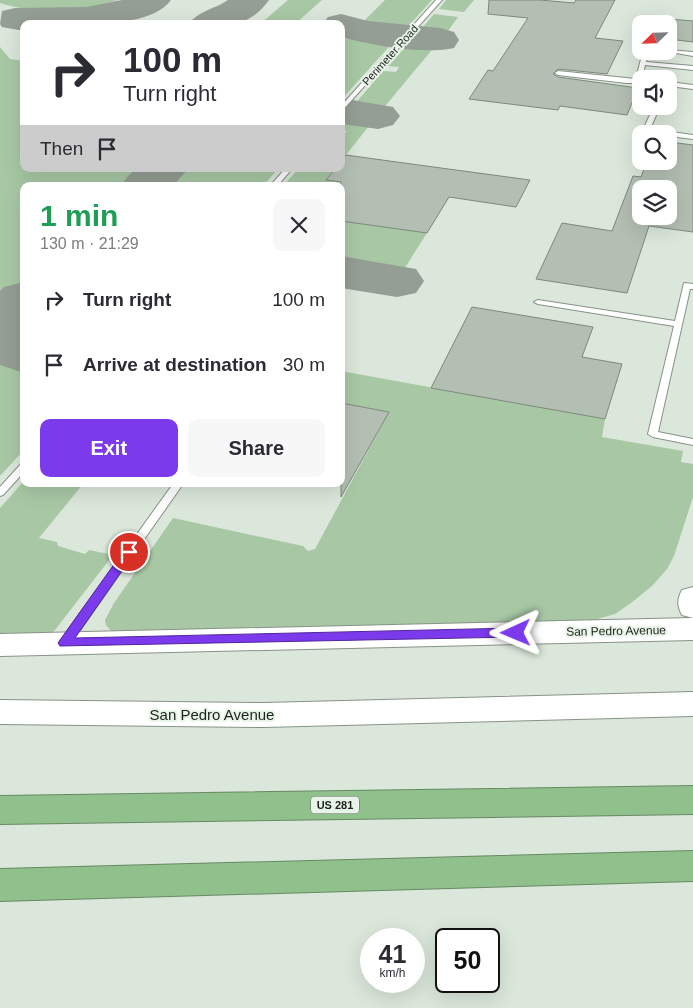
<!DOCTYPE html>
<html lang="en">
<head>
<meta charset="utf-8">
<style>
	body { margin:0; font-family:Helvetica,sans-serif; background:#f7f7f7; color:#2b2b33; height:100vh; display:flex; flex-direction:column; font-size:19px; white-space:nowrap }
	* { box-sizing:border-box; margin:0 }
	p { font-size:16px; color:#7c7c81 }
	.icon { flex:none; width:28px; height:28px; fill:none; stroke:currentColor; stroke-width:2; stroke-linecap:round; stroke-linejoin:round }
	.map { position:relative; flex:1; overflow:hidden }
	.details { position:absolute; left:20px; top:182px; width:325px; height:305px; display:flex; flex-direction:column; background:#fff; border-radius:10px; box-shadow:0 5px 20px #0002 }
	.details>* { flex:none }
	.top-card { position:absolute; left:20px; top:20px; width:325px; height:152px; border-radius:10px; box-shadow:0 5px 20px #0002; background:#fff; color:#2b2b33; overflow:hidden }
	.needle { width:32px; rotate:247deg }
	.fabs { position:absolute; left:632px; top:15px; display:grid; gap:10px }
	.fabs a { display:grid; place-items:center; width:45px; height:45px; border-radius:10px; background:#fff; box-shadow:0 5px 20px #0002; font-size:25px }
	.speed { position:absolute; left:360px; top:928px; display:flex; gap:10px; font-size:25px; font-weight:700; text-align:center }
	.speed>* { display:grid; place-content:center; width:65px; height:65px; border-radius:50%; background:#fff; box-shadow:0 5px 20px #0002; line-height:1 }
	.speed small { font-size:12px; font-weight:400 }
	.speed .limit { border:2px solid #111; border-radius:8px; background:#fff; color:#111 }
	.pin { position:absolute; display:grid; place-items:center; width:42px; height:42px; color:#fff; margin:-21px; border:2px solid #fff; border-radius:50%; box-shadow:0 1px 5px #0007 }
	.me { position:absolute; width:55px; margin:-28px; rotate:269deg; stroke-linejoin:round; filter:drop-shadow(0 0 4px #0008) }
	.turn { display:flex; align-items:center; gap:18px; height:105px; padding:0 20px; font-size:22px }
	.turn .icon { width:65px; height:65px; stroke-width:2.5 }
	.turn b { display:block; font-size:35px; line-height:42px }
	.then { display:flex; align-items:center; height:48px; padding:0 20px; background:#0003; gap:10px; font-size:19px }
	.round { display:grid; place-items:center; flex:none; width:52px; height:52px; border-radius:10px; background:#f7f7f7 }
	.overview { display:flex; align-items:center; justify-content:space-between; height:85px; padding:0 20px }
	h1 { font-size:30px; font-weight:600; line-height:38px; color:#1e9e55 }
	.primary-button { display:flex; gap:10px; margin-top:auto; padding:10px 20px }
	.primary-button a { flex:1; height:58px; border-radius:10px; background:#7c3aed; color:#fff; font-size:20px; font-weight:600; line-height:58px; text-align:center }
	.primary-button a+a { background:#f7f7f7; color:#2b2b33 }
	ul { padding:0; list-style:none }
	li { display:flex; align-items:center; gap:15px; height:65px; padding:0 20px }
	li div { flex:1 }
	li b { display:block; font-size:19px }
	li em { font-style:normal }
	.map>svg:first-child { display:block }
	.green { fill:#a8c8a5 }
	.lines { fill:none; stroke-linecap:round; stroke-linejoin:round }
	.taxiway { fill:#949e94; fill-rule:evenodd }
	.building { fill:#b4bfb3; stroke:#7d887c; fill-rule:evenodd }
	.lane-casing { stroke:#889387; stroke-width:2 }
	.secondary-casing { stroke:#889387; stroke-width:2 }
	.highway-casing { stroke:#688965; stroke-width:2 }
	.lane { fill:#fff; fill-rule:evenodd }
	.secondary { fill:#fff; fill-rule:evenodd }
	.highway { fill:#90c08b; fill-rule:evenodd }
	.route { fill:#7c3aed; stroke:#51269a }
	.labels { text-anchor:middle; stroke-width:4; stroke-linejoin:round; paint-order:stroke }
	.far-street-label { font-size:11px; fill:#1e221e; stroke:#e8f4e7 }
	.shield { fill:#e8f4e7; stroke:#5b615a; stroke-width:1 }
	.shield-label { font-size:11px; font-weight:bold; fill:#1e221e }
	.street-label { font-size:12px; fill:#1e221e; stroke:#e8f4e7 }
	.near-street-label { font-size:15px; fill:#1e221e; stroke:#e8f4e7 }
</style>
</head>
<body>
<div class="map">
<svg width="693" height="1008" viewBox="0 0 693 1008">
	<rect width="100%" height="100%" fill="#dbe7da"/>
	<path class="green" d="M 0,0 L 118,0 C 82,11 36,15 0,3 Z
		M 288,0 L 322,0 L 295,24 L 260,24 Z
		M 385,0 L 432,0 L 403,32 L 367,28 L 360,25 Z
		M 446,0 L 474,0 L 464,12 L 439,9 Z
		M 434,14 L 458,17 L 445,35 L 417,34 Z
		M 354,35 L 396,39 L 341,100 L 341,44 L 349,36 Z
		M 411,41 L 433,43 L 436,45 L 381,111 L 360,109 L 354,105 L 383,71 L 396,72 L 399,67 L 388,66 Z
		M 0,47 L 10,59 L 24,61 L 24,169 L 147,169 L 128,186 L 24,186 L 24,281 L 0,302 Z
		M 343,118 L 373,121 L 341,161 L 341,137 L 347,131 L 341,130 Z
		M 181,169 L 278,169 L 263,186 L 162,186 Z
		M 298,169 L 335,169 L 326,180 L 339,182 L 335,186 L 283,186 Z
		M 341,221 L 427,233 L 401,274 L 341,265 Z
		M 0,360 L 5,364 L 24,370 L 24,450 L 0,476 Z
		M 341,371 L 605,419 L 602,437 L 683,451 L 681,462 L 693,464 L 693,497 L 674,556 L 667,569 L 652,586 L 631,603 L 615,614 L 594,620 L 114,634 L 106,625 L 105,620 L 114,603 L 173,518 L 303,546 L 308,551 L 315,549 L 389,412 L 341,403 Z
		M 24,481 L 24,484 L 83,484 L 39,538 L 57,542 L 58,546 L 85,554 L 89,550 L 113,555 L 55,630 L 50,634 L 0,639 L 0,508 Z"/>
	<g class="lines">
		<path class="taxiway" d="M 122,0 L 171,0 C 148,32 60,24 24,24 L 24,31 L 2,27 L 0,24 L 2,11 L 15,8 L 86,7 Z
			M 228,0 L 269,0 C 247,31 223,24 189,24 C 198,11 215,9 228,0 Z
			M 341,14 L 368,21 L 440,28 L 454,32 L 459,40 L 454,48 C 425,55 371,45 341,37 L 341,24 L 323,24 L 328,17 Z
			M 341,98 L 393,107 L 400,116 L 393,125 L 378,129 L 341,124 Z
			M 136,169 L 188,169 L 173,186 L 121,186 L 128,176 Z
			M 341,256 L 416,269 L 424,281 L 416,293 L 397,297 L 341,288 Z
			M 24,282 L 24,373 L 0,365 L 0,291 L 4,287 Z"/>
	</g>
	<path class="building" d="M 489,0 L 540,0 L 574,3 L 576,0 L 615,0 L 595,38 L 623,41 L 607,74 L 558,69 L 553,74 L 558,77 L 638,88 L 627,115 L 560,106 L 558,110 L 469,99 L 488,70 L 493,71 L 528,18 L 488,14 Z
		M 669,19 L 693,21 L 693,42 L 669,39 Z
		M 669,142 L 693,145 L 693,232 L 649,226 L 627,293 L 536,279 L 562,223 L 612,231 L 633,176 L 641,177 L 647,161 L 669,161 ZM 641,189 L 669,189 L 669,216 L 641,216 Z
		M 346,155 L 404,163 L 530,180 L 516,207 L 449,197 L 427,233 L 341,221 L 341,182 L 326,180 L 335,169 L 341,169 L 341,161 Z
		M 472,307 L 593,327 L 582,357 L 622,364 L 605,419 L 431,388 Z
		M 341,403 L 389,412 L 341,497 Z"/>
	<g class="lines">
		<g class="lane-casing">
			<path id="lane" d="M 436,0 L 442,0 L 341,112 L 341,106 Z
				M 669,50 L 693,52 L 693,56 L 664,51 L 669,51 Z
				M 643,51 L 649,51 L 646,62 L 693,66 L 693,70 L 645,65 L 641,83 L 626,83 L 558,75 L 555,73 L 558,71 L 636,79 Z
				M 669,82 L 693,85 L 693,89 L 669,86 Z
				M 654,106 L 660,106 L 650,129 L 693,135 L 693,139 L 669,136 L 669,134 L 655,134 L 644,131 L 643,130 Z
				M 285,169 L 292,169 L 277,186 L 270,186 Z
				M 684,283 L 693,284 L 693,289 L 690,289 L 658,432 L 693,439 L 693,445 L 653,437 L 648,434 L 674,326 L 538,304 L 534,302 L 538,300 L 675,321 Z
				M 24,463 L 24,472 L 3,495 L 0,496 L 0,487 L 21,464 Z
				M 173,484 L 183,484 L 69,646 L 61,646 L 59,643 L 61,640 Z"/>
		</g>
		<g class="secondary-casing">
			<path id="secondary" d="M 693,587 L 693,618 L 682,615 C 677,606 677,599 682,590 Z
				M 693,618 L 693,640 L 0,656 L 0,634 Z
				M 693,692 L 693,716 L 264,727 L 0,724 L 0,700 L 264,703 Z"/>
		</g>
		<g class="highway-casing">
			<path id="highway" d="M 693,786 L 693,814 L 0,824 L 0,796 Z
				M 693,851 L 693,881 L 0,901 L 0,869 Z"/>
		</g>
		<use href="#lane" class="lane"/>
		<use href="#secondary" class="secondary"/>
		<use href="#highway" class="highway"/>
	</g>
	<path class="route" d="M 129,548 L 135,552 L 75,638 L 516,628 L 521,630 L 523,633 L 521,636 L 516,637 L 60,646 L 58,643 L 60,640 L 125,549 Z"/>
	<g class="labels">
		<g class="far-street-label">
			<text transform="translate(390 55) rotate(-48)" y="4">Perimeter Road</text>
		</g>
		<rect class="shield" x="311" y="796.5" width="48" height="17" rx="4"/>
		<g class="shield-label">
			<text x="335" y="809">US 281</text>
		</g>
		<g class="street-label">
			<text transform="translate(616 631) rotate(-1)" y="4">San Pedro Avenue</text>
		</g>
		<g class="near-street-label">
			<text x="212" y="720">San Pedro Avenue</text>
		</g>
	</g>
</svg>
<div class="fabs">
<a><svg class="needle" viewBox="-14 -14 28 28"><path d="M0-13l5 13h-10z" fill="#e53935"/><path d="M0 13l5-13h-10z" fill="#7c7c81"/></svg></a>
<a><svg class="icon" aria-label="sound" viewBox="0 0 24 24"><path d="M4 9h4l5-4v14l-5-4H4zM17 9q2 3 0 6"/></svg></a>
<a><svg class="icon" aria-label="search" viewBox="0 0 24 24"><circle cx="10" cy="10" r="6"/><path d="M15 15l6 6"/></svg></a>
<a><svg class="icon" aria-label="layers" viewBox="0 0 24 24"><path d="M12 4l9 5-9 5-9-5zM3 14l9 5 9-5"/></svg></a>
</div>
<div class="speed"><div>41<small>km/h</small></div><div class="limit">50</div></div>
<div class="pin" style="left:129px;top:552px;background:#d93025"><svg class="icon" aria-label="arrive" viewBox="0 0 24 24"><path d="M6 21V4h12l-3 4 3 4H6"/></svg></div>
<svg class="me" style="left:516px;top:633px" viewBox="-20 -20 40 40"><path d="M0-17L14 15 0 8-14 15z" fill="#7c3aed" stroke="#fff" stroke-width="4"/></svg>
<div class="top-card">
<div class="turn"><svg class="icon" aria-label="right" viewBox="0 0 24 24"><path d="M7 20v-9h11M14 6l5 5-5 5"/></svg><div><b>100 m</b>Turn right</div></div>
<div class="then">Then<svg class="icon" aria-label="arrive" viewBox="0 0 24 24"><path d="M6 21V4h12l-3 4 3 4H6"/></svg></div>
</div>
<section class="details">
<div class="overview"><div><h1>1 min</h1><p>130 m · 21:29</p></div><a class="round"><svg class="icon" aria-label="close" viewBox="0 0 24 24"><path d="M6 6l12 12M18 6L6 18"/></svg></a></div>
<ul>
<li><svg class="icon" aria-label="right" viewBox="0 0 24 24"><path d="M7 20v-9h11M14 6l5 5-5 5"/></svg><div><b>Turn right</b></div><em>100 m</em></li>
<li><svg class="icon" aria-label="arrive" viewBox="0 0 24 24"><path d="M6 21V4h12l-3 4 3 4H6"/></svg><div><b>Arrive at destination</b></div><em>30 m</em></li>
</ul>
<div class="primary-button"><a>Exit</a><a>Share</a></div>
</section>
</div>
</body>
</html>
